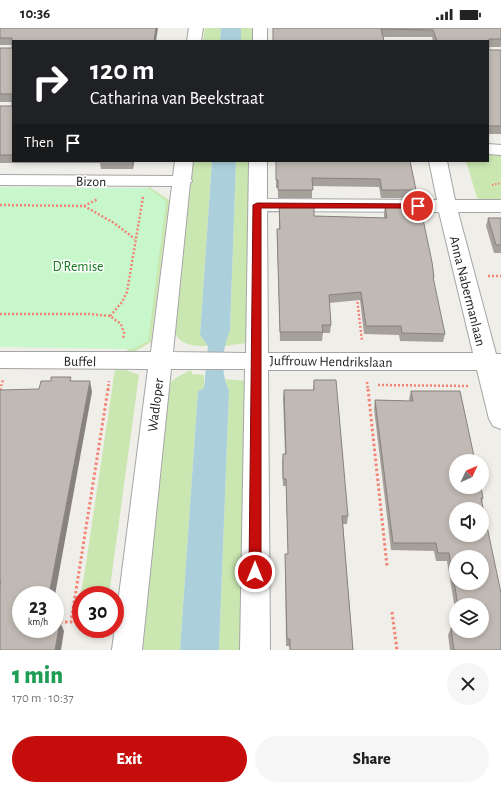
<!DOCTYPE html>
<html lang="en">
<head>
<meta charset="utf-8">
<style>
	body { margin:0; font-family:"Alegreya Sans",sans-serif; background:#f6f6f6; color:#222; height:100vh; display:flex; flex-direction:column; font-size:15px; white-space:nowrap }
	* { box-sizing:border-box; margin:0 }
	p { font-size:13px; color:#767676 }
	.icon { flex:none; width:22px; height:22px; fill:none; stroke:currentColor; stroke-width:2; stroke-linecap:round; stroke-linejoin:round }
	.map { position:relative; height:622px; overflow:hidden }
	.drawer { display:flex; flex-direction:column; background:#fff; flex:1 }
	.drawer>* { flex:none }
	.top-card { position:absolute; left:12px; top:12px; width:477px; height:122px; border-radius:0px; box-shadow:0 2px 6px #0003; background:#202124; color:#fff; overflow:hidden }
	.needle { width:26px; rotate:46deg }
	.tools { position:absolute; left:449px; top:426px; display:grid; gap:8px }
	.tools a { display:grid; place-items:center; width:40px; height:40px; border-radius:50%; background:#fff; box-shadow:0 2px 6px #0003; font-size:20px }
	.speed { position:absolute; left:12px; top:558px; display:flex; gap:8px; font-size:20px; font-weight:700; text-align:center }
	.speed>* { display:grid; place-content:center; width:52px; height:52px; border-radius:50%; background:#fff; box-shadow:0 2px 6px #0003; line-height:1 }
	.speed small { font-size:10px; font-weight:400 }
	.speed .limit { border:6px solid #d22; background:#fff; color:#111 }
	.pin { position:absolute; display:grid; place-items:center; width:34px; height:34px; color:#fff; margin:-17px; border:2px solid #fff; border-radius:50%; box-shadow:0 1px 4px #0007 }
	.me { position:absolute; width:44px; margin:-22px; rotate:0deg; stroke-linejoin:round; filter:drop-shadow(0 0 3px #0008) }
	.turn { display:flex; align-items:center; gap:14px; height:84px; padding:0 12px; font-size:18px }
	.turn .icon { width:52px; height:52px; stroke-width:2.5 }
	.turn b { display:block; font-size:28px; line-height:34px }
	.then { display:flex; align-items:center; height:38px; padding:0 12px; background:#0003; gap:8px; font-size:15px }
	.round { display:grid; place-items:center; flex:none; width:42px; height:42px; border-radius:21px; background:#f6f6f6 }
	.headline { display:flex; align-items:center; justify-content:space-between; height:68px; padding:0 12px }
	h1 { font-size:24px; font-weight:800; line-height:30px; color:#1e9e55 }
	.primary-button { display:flex; gap:8px; margin-top:auto; padding:8px 12px }
	.primary-button a { flex:1; height:46px; border-radius:24px; background:#c50d0c; color:#fff; font-size:16px; font-weight:800; line-height:46px; text-align:center }
	.primary-button a+a { background:#f6f6f6; color:#222 }
	.status { display:flex; justify-content:space-between; align-items:center; height:28px; padding:0 20px; background:#fff; direction:ltr }
	.status svg { height:11px; fill:currentColor }
	.map>svg:first-child { display:block }
	.grass { fill:#cbe7b1 }
	.park { fill:#c8f7cc }
	.water { fill:#abd0db }
	.lines { fill:none; stroke-linecap:round; stroke-linejoin:round }
	.minor-casing { stroke:#a5a5a5; stroke-width:2 }
	.path-far2 { stroke:#f28477; stroke-width:2; stroke-dasharray:1.5 1.5; stroke-linecap:butt }
	.path-far1 { stroke:#f28477; stroke-width:2.5; stroke-dasharray:2 2; stroke-linecap:butt }
	.path { stroke:#f28477; stroke-width:3; stroke-dasharray:2.5 2.5; stroke-linecap:butt }
	.minor { fill:#fff; fill-rule:evenodd }
	.wall { fill:#a6a09b }
	.shaded-wall { fill:#87827e }
	.building { fill:#c1bab4; stroke:#87827e; fill-rule:evenodd }
	.route { fill:#c50d0c; stroke:#800808 }
	.labels { text-anchor:middle; stroke-width:3; stroke-linejoin:round; paint-order:stroke }
	.street-label { font-size:14px; fill:#212121; stroke:#fff }
	.park-label { font-size:14px; fill:#137a1c; stroke:#fff }
</style>
</head>
<body>
<div class="status"><b>10:36</b><svg viewBox="0 0 49 12"><path d="M0 12V9h3v3zM5 12V6h3v6zM10 12V3h3v9zM15 12V0h3v12zM26 1h20v11H26zM47 4h2v5h-2z"/></svg></div>
<div class="map">
<svg width="501" height="622" viewBox="0 0 501 622">
	<rect width="100%" height="100%" fill="#f0eee8"/>
	<path class="grass" d="M 205,0 L 221,0 L 220,13 L 203,13 Z
		M 241,0 L 253,0 L 253,12 L 240,13 Z
		M 488,126 L 501,126 L 501,173 L 478,173 L 466,133 L 488,133 Z
		M 191,133 L 212,133 L 200,306 L 208,318 C 194,318 180,318 174,303 Z
		M 236,133 L 251,133 L 247,315 L 224,318 L 230,302 Z
		M 148,158 L 169,172 L 169,175 L 151,314 L 134,324 L 127,324 Z
		M 115,341 L 126,342 L 139,347 L 109,567 L 81,567 L 81,596 L 75,592 L 84,549 Z
		M 191,342 L 192,346 L 204,347 L 204,360 L 198,363 L 180,622 L 143,622 L 168,357 L 177,349 Z
		M 223,351 L 249,353 L 245,622 L 219,622 L 229,363 Z"/>
	<path class="park" d="M 0,159 L 148,160 L 166,173 L 148,313 L 132,321 L 0,319 Z"/>
	<path class="water" d="M 221,0 L 241,0 L 241,12 L 220,13 Z
		M 212,133 L 236,133 L 230,302 C 222,322 220,343 229,363 L 219,622 L 180,622 L 198,363 L 204,360 L 208,318 L 200,307 Z"/>
	<g class="lines">
		<g class="minor-casing">
			<path id="minor" d="M 189,0 L 203,0 L 201,13 L 187,13 Z
				M 253,0 L 267,0 L 267,13 L 253,13 Z
				M 488,116 L 501,117 L 501,127 L 488,126 Z
				M 175,133 L 193,133 L 191,151 L 192,153 L 190,155 L 173,324 L 246,325 L 249,133 L 267,133 L 267,171 L 437,172 L 429,133 L 447,133 L 455,172 L 501,172 L 501,184 L 458,184 L 496,326 L 501,326 L 501,401 L 493,398 L 489,391 L 477,342 L 268,342 L 270,622 L 240,622 L 245,341 L 171,341 L 142,622 L 112,622 L 148,341 L 0,340 L 0,324 L 151,324 L 172,158 L 0,157 L 0,147 L 173,148 ZM 267,183 L 439,184 L 473,325 L 268,325 Z"/>
		</g>
		<path class="path-far2" d="M 492,157 L 501,155"/>
		<path class="path-far1" d="M 0,177 L 84,178 L 98,171
			M 84,178 L 114,195 L 135,211
			M 488,248 L 501,248
			M 357,270 L 362,313
			M 0,286 L 89,286 L 110,288 L 121,296 L 124,305 L 123,311
			M 110,288 L 122,274 L 127,264 L 143,169
			M 367,354 L 368,362
			M 378,357 L 469,358
			M 0,362 L 3,352
			M 108,362 L 109,353"/>
		<path class="path" d="M 368,361 L 387,538
			M 0,363 L 1,361
			M 392,584 L 397,622
			M 55,594 L 71,594 L 108,361"/>
		<use href="#minor" class="minor"/>
	</g>
	<path class="wall" d="M 0,0 L 158,0 L 13,13 L 13,133 L 134,133 L 133,141 L 101,141 L 100,135 L 0,135 L 0,78 L 12,78 L 12,74 L 0,74 L 0,20 L 12,20 L 12,17 L 0,17 Z
		M 273,0 L 501,0 L 501,19 L 489,19 L 489,22 L 501,22 L 501,106 L 488,106 L 488,13 L 433,13 L 432,9 L 383,9 L 384,13 L 273,13 Z
		M 276,133 L 410,133 L 416,162 L 415,170 L 381,170 L 379,159 L 312,158 L 312,170 L 278,170 L 278,160 L 276,160 Z
		M 279,176 L 314,188 L 384,190 L 384,185 L 385,177 L 434,249 L 433,252 L 445,306 L 443,314 L 400,313 L 399,307 L 364,306 L 360,272 L 329,275 L 331,297 L 330,305 L 323,305 L 322,313 L 280,313 L 277,209 L 277,201 L 279,201 Z
		M 488,190 L 501,190 L 501,225 L 494,225 L 486,198 Z
		M 314,352 L 348,488 L 347,496 L 343,496 L 353,622 L 290,622 L 289,618 L 286,618 L 285,533 L 285,526 L 288,526 L 286,458 L 283,458 L 282,434 L 283,426 L 285,426 L 283,370 L 284,362 L 313,362 Z
		M 411,363 L 483,470 L 482,475 L 501,622 L 450,622 L 448,607 L 451,600 L 482,603 L 482,577 L 456,577 L 456,587 L 447,533 L 436,533 L 434,523 L 391,522 L 374,381 L 375,372 L 410,373 L 409,371 Z"/>
	<path class="shaded-wall" d="M 156,0 L 158,0 L 156,13 L 154,13 Z
		M 132,133 L 134,133 L 133,141 Z
		M 90,353 L 92,364 L 55,567 L 49,567 Z
		M 60,594 L 64,603 L 61,622 L 55,622 Z"/>
	<path class="building" d="M 0,0 L 156,0 L 154,13 L 13,13 L 13,127 L 0,127 L 0,78 L 12,78 L 12,66 L 0,66 L 0,20 L 12,20 L 12,10 L 0,10 Z
		M 273,0 L 501,0 L 501,11 L 489,11 L 489,22 L 501,22 L 501,98 L 488,98 L 488,13 L 437,13 L 433,2 L 381,1 L 384,13 L 273,13 Z
		M 276,133 L 410,133 L 416,162 L 382,162 L 380,151 L 312,150 L 313,162 L 278,162 L 278,152 L 276,152 Z
		M 279,176 L 314,177 L 314,188 L 387,190 L 385,177 L 420,177 L 432,234 L 434,249 L 433,249 L 445,306 L 402,305 L 401,298 L 366,298 L 361,264 L 329,267 L 331,297 L 322,297 L 323,304 L 280,304 L 277,201 L 280,201 Z
		M 488,190 L 501,190 L 501,217 L 496,217 Z
		M 51,349 L 71,349 L 70,353 L 90,353 L 49,567 L 21,567 L 21,601 L 55,601 L 55,594 L 60,594 L 55,622 L 0,622 L 0,558 L 1,552 L 0,552 L 0,362 L 39,361 L 41,353 L 51,353 Z
		M 314,352 L 336,352 L 348,488 L 342,488 L 353,622 L 290,622 L 290,611 L 287,611 L 285,526 L 288,526 L 286,451 L 283,451 L 283,426 L 286,426 L 284,362 L 314,362 Z
		M 411,363 L 460,363 L 475,433 L 456,433 L 456,459 L 481,459 L 483,470 L 481,470 L 501,565 L 501,622 L 454,622 L 451,600 L 456,600 L 456,603 L 482,603 L 482,577 L 458,577 L 449,525 L 438,525 L 436,515 L 393,515 L 375,372 L 413,373 ZM 456,481 L 482,481 L 482,507 L 456,507 ZM 456,529 L 482,529 L 482,555 L 456,555 Z"/>
	<path class="route" d="M 257,175 L 418,176 L 422,178 L 418,180 L 261,180 L 261,544 L 259,548 L 255,549 L 251,548 L 249,544 L 253,177 Z"/>
	<g class="labels">
		<g class="street-label">
			<text transform="translate(91 153) rotate(1)" y="5">Bizon</text>
			<text transform="translate(468 263) rotate(76)" y="5">Anna Nabermanlaan</text>
			<text transform="translate(80 333) rotate(1)" y="5">Buffel</text>
			<text transform="translate(331 333) rotate(1)" y="5">Juffrouw Hendrikslaan</text>
			<text transform="translate(155 377) rotate(-83)" y="5">Wadloper</text>
		</g>
		<g class="park-label">
			<text x="78" y="243">D'Remise</text>
		</g>
	</g>
</svg>
<div class="tools">
<a><svg class="needle" viewBox="-14 -14 28 28"><path d="M0-13l5 13h-10z" fill="#e53935"/><path d="M0 13l5-13h-10z" fill="#767676"/></svg></a>
<a><svg class="icon" aria-label="sound" viewBox="0 0 24 24"><path d="M4 9h4l5-4v14l-5-4H4zM17 9q2 3 0 6"/></svg></a>
<a><svg class="icon" aria-label="search" viewBox="0 0 24 24"><circle cx="10" cy="10" r="6"/><path d="M15 15l6 6"/></svg></a>
<a><svg class="icon" aria-label="layers" viewBox="0 0 24 24"><path d="M12 4l9 5-9 5-9-5zM3 14l9 5 9-5"/></svg></a>
</div>
<div class="speed"><div>23<small>km/h</small></div><div class="limit">30</div></div>
<div class="pin" style="left:418px;top:178px;background:#d93025"><svg class="icon" aria-label="arrive" viewBox="0 0 24 24"><path d="M6 21V4h12l-3 4 3 4H6"/></svg></div>
<svg class="me" style="left:255px;top:544px" viewBox="-20 -20 40 40"><circle r="17" fill="#c50d0c" stroke="#fff" stroke-width="3"/><path d="M0-11L8 9 0 5-8 9z" fill="#fff"/></svg>
<div class="top-card">
<div class="turn"><svg class="icon" aria-label="right" viewBox="0 0 24 24"><path d="M7 20v-9h11M14 6l5 5-5 5"/></svg><div><b>120 m</b>Catharina van Beekstraat</div></div>
<div class="then">Then<svg class="icon" aria-label="arrive" viewBox="0 0 24 24"><path d="M6 21V4h12l-3 4 3 4H6"/></svg></div>
</div>
</div>
<section class="drawer">
<div class="headline"><div><h1>1 min</h1><p>170 m · 10:37</p></div><a class="round"><svg class="icon" aria-label="close" viewBox="0 0 24 24"><path d="M6 6l12 12M18 6L6 18"/></svg></a></div>
<div class="primary-button"><a>Exit</a><a>Share</a></div>
</section>
</body>
</html>
